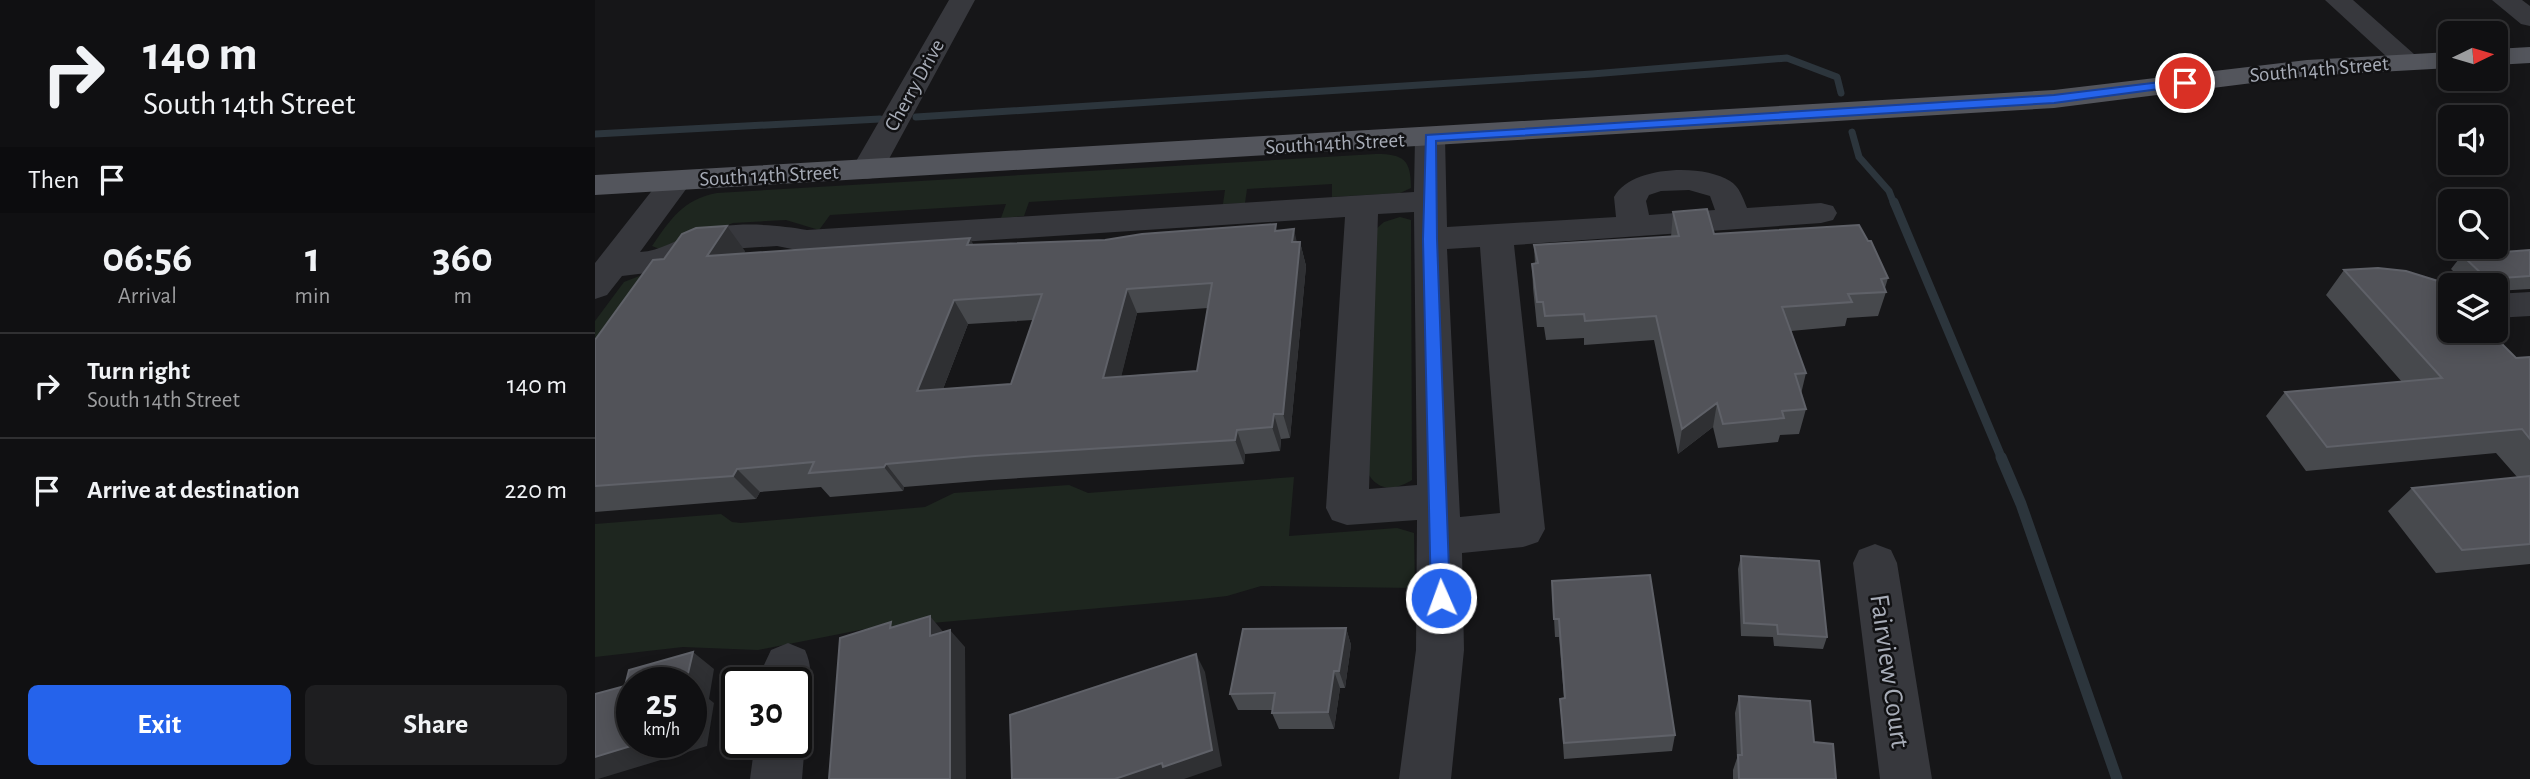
<!DOCTYPE html>
<html lang="en">
<head>
<meta charset="utf-8">
<style>
	body { margin:0; font-family:"Alegreya Sans",sans-serif; background:#1e1e20; color:#f1f3f6; height:100vh; display:flex; flex-direction:column; font-size:26px; white-space:nowrap }
	* { box-sizing:border-box; margin:0 }
	p { font-size:23px; color:#9c9d9f }
	.icon { flex:none; width:38px; height:38px; fill:none; stroke:currentColor; stroke-width:2; stroke-linecap:round; stroke-linejoin:round }
	.map { position:relative; flex:1; overflow:hidden }
	.panel { display:flex; flex-direction:column; background:#101012; width:595px }
	.panel>* { flex:none }
	.banner { background:#101012; color:#f1f3f6; overflow:hidden }
	.needle { width:46px; rotate:85deg }
	.buttons { position:absolute; left:1843px; top:21px; display:grid; gap:14px }
	.buttons a { display:grid; place-items:center; width:70px; height:70px; border-radius:10px; background:#101012; box-shadow:0 4px 18px #0003,0 0 0 2px #303032; font-size:35px }
	.speed { position:absolute; left:21px; top:667px; display:flex; gap:14px; font-size:35px; font-weight:700; text-align:center }
	.speed>* { display:grid; place-content:center; width:91px; height:91px; border-radius:50%; background:#101012; box-shadow:0 4px 18px #0003,0 0 0 2px #303032; line-height:1 }
	.speed small { font-size:18px; font-weight:400 }
	.speed .limit { border:4px solid #111; border-radius:10px; background:#fff; color:#111 }
	.pin { position:absolute; display:grid; place-items:center; width:60px; height:60px; color:#fff; margin:-30px; border:4px solid #fff; border-radius:50%; box-shadow:0 2px 7px #0007 }
	.me { position:absolute; width:77px; margin:-38px; rotate:358deg; stroke-linejoin:round; filter:drop-shadow(0 0 5px #0008) }
	.turn { display:flex; align-items:center; gap:24px; height:147px; padding:0 28px; font-size:32px }
	.turn .icon { width:91px; height:91px; stroke-width:2.5 }
	.turn b { display:block; font-size:49px; line-height:60px }
	.then { display:flex; align-items:center; height:66px; padding:0 28px; background:#0003; gap:14px; font-size:26px }
	.eta { display:flex; justify-content:space-evenly; align-items:center; height:119px; text-align:center }
	.eta b { font-size:42px; font-weight:600; line-height:49px }
	.cta { display:flex; gap:14px; margin-top:auto; padding:14px 28px }
	.cta a { flex:1; height:80px; border-radius:10px; background:#2563eb; color:#fff; font-size:28px; font-weight:600; line-height:80px; text-align:center }
	.cta a+a { background:#1e1e20; color:#f1f3f6 }
	ul { padding:0; list-style:none }
	li { display:flex; align-items:center; gap:21px; height:105px; padding:0 28px; border-top:2px solid #303032 }
	li div { flex:1 }
	li b { display:block; font-size:26px }
	li em { font-style:normal }
	main { display:flex; flex:1; min-height:0 }
	.map>svg:first-child { display:block }
	.green { fill:#1e261f }
	.lines { fill:none; stroke-linecap:round; stroke-linejoin:round }
	.stream-far2 { stroke:#2c353c; stroke-width:7 }
	.stream-far1 { stroke:#2c353c; stroke-width:9 }
	.stream { stroke:#2c353c; stroke-width:11 }
	.minor { fill:#37383d; fill-rule:evenodd }
	.major { fill:#53555c; fill-rule:evenodd }
	.wall { fill:#47494d; fill-rule:evenodd }
	.shaded-wall { fill:#2f3033 }
	.building { fill:#525359; stroke:#5f6168; stroke-width:2; fill-rule:evenodd }
	.route { fill:#2563eb; stroke:#184099; stroke-width:2 }
	.labels { text-anchor:middle; stroke-width:5; stroke-linejoin:round; paint-order:stroke }
	.far-street-label { font-size:21px; fill:#a8adb8; stroke:#111113 }
	.near-street-label { font-size:28px; fill:#a8adb8; stroke:#111113 }
</style>
</head>
<body>
<main>
<section class="panel">
<div class="banner">
<div class="turn"><svg class="icon" aria-label="right" viewBox="0 0 24 24"><path d="M7 20v-9h11M14 6l5 5-5 5"/></svg><div><b>140 m</b>South 14th Street</div></div>
<div class="then">Then<svg class="icon" aria-label="arrive" viewBox="0 0 24 24"><path d="M6 21V4h12l-3 4 3 4H6"/></svg></div>
</div>
<div class="eta">
<div><b>06:56</b><p>Arrival</p></div>
<div><b>1</b><p>min</p></div>
<div><b>360</b><p>m</p></div>
</div>
<ul>
<li><svg class="icon" aria-label="right" viewBox="0 0 24 24"><path d="M7 20v-9h11M14 6l5 5-5 5"/></svg><div><b>Turn right</b><p>South 14th Street</p></div><em>140 m</em></li>
<li><svg class="icon" aria-label="arrive" viewBox="0 0 24 24"><path d="M6 21V4h12l-3 4 3 4H6"/></svg><div><b>Arrive at destination</b></div><em>220 m</em></li>
</ul>
<div class="cta"><a>Exit</a><a>Share</a></div>
</section>
<div class="map">
<svg width="1935" height="779" viewBox="0 0 1935 779">
	<rect width="100%" height="100%" fill="#161618"/>
	<path class="green" d="M 781,154 C 809,154 816,160 816,188 L 805,193 L 737,197 L 737,184 L 652,189 L 650,203 L 628,204 L 630,190 L 434,202 L 429,216 L 406,218 L 411,204 L 235,215 L 224,230 L 191,220 L 138,223 L 67,250 L 57,246 C 75,220 88,199 122,193 Z
		M 805,217 L 816,220 L 817,480 C 800,490 784,493 772,472 L 781,229 L 789,222 Z
		M 47,275 L 0,375 L 0,321 L 29,282 Z
		M 699,477 L 694,536 L 802,528 L 819,533 L 820,588 L 666,586 L 632,596 L 606,599 L 270,629 L 163,650 L 88,647 L 0,657 L 0,524 L 126,514 L 137,522 L 146,523 L 330,507 L 359,493 L 474,485 L 493,493 Z"/>
	<g class="lines">
		<path class="stream-far2" d="M 321,117 L 997,74 L 1192,58 L 1242,77 L 1246,93
			M 1257,132 L 1264,157 L 1294,191 L 1299,204
			M 0,134 L 285,119"/>
		<path class="stream-far1" d="M 1299,202 L 1407,459"/>
		<path class="stream" d="M 1406,457 L 1426,504 L 1522,779"/>
		<path class="minor" d="M 354,0 L 380,0 L 288,170 L 283,177 L 272,179 L 261,177 L 256,170 Z
			M 1730,0 L 1758,0 L 1828,62 L 1824,68 L 1814,70 L 1804,68 Z
			M 1897,0 L 1927,0 L 1935,6 L 1935,26 L 1926,24 Z
			M 835,128 L 846,131 L 850,137 L 852,227 L 1021,217 L 1019,197 C 1035,166 1107,163 1135,181 C 1144,186 1148,198 1152,208 L 1226,203 L 1238,206 L 1242,213 L 1238,220 L 1226,223 L 919,245 L 950,529 L 943,542 L 928,547 L 867,553 L 869,650 L 856,779 L 804,779 L 821,650 L 822,520 L 752,525 L 737,520 L 731,508 L 750,217 L 212,252 L 182,246 L 119,250 L 76,270 L 27,276 L 12,295 L 0,299 L 0,263 L 70,174 L 81,171 L 92,174 L 97,181 L 45,252 C 66,251 82,239 102,232 C 133,221 180,224 212,230 L 819,192 L 820,137 L 824,131 ZM 1094,190 L 1115,196 L 1120,210 L 1054,215 L 1051,201 L 1054,195 L 1066,191 ZM 819,212 L 822,485 L 774,489 L 783,214 ZM 885,247 L 905,513 L 865,517 L 852,249 Z
			M 1935,292 L 1935,316 L 1900,318 L 1900,294 Z
			M 1280,544 L 1296,550 L 1302,563 L 1337,779 L 1285,779 L 1258,563 L 1264,550 Z
			M 193,643 L 210,650 C 218,668 216,679 208,698 L 201,700 L 201,682 L 167,682 L 169,665 L 176,650 Z
			M 201,724 L 210,742 L 207,779 L 155,779 L 160,742 L 201,742 Z"/>
		<path class="major" d="M 1935,47 L 1935,63 L 1900,65 L 1900,49 Z
			M 1855,52 L 1855,68 L 1712,76 L 1459,108 L 0,195 L 0,175 L 1459,90 L 1712,60 Z"/>
	</g>
	<path class="wall" d="M 1078,212 L 1119,234 L 1293,278 L 1290,288 L 1291,292 L 1283,316 L 1252,318 L 1250,326 L 1196,331 L 1211,373 L 1206,394 L 1211,409 L 1204,434 L 1185,435 L 1183,442 L 1123,448 L 1118,427 L 1083,454 L 1059,340 L 989,345 L 989,338 L 951,340 L 949,327 L 942,327 L 938,288 L 937,264 L 940,264 L 939,245 L 1076,237 Z
		M 682,230 L 702,242 L 705,242 L 711,266 L 695,438 L 686,439 L 685,451 L 650,454 L 649,464 L 395,480 L 309,487 L 308,491 L 235,497 L 226,487 L 165,492 L 161,499 L 0,512 L 0,340 L 150,251 L 149,253 L 379,245 L 510,240 ZM 613,308 L 602,371 L 526,376 L 542,313 ZM 438,320 L 416,384 L 348,389 L 373,324 Z
		M 1935,250 L 1935,289 L 1900,291 L 1900,285 L 1872,285 L 1856,269 L 1867,255 Z
		M 1749,270 L 1921,358 L 1935,357 L 1935,564 L 1841,573 L 1793,511 L 1817,488 L 1923,478 L 1901,453 L 1711,471 L 1671,416 L 1690,392 L 1807,382 L 1731,295 Z
		M 1146,556 L 1232,637 L 1228,649 L 1179,646 L 1178,637 L 1146,636 L 1143,569 Z
		M 957,581 L 1080,735 L 1077,751 L 969,759 L 965,699 L 969,698 L 964,637 L 960,637 Z
		M 751,628 L 756,645 L 750,688 L 745,688 L 739,729 L 684,729 L 677,713 L 677,710 L 643,710 L 635,694 Z
		M 1144,696 L 1219,742 L 1241,779 L 1138,779 L 1138,770 L 1142,758 L 1140,713 Z"/>
	<path class="shaded-wall" d="M 132,226 L 150,251 L 132,280 L 112,256 Z
		M 699,229 L 704,252 L 705,242 L 711,266 L 695,438 L 688,414 L 697,242 Z
		M 375,238 L 388,263 L 372,245 Z
		M 532,289 L 542,313 L 520,402 L 508,378 Z
		M 359,300 L 373,324 L 338,415 L 322,391 Z
		M 1122,403 L 1118,427 L 1083,454 L 1087,429 Z
		M 679,414 L 686,439 L 685,451 L 677,427 Z
		M 642,430 L 650,454 L 649,464 L 640,440 Z
		M 291,464 L 309,487 L 308,491 L 289,467 Z
		M 142,469 L 165,492 L 161,499 L 138,476 Z
		M 335,616 L 350,634 L 335,636 Z
		M 751,628 L 756,645 L 750,688 L 744,671 Z
		M 355,630 L 370,647 L 371,779 L 355,779 Z
		M 98,652 L 119,669 L 114,699 L 119,703 L 112,746 L 3,779 L 0,779 L 0,757 L 49,742 L 96,742 L 96,682 L 91,682 Z
		M 601,654 L 610,672 L 627,766 L 589,779 L 520,779 L 567,763 Z
		M 739,671 L 745,688 L 739,729 L 733,712 Z"/>
	<path class="building" d="M 1112,209 L 1119,234 L 1264,225 L 1273,241 L 1276,241 L 1293,278 L 1286,279 L 1291,292 L 1253,294 L 1257,302 L 1187,307 L 1211,373 L 1200,374 L 1211,409 L 1187,411 L 1189,418 L 1128,424 L 1122,403 L 1087,429 L 1061,316 L 990,321 L 989,314 L 950,316 L 948,302 L 942,302 L 937,264 L 943,263 L 939,245 L 1084,236 L 1078,212 Z
		M 681,224 L 680,231 L 699,229 L 697,242 L 705,242 L 688,414 L 679,414 L 677,427 L 642,430 L 640,440 L 380,456 L 291,464 L 289,467 L 214,473 L 219,462 L 142,469 L 138,476 L 0,486 L 0,340 L 58,260 L 69,259 L 87,234 L 101,228 L 132,226 L 112,256 L 375,238 L 372,245 L 510,240 L 547,234 ZM 617,283 L 602,371 L 508,378 L 532,289 ZM 447,294 L 416,384 L 322,391 L 359,300 Z
		M 1935,250 L 1935,276 L 1892,279 L 1867,255 Z
		M 1783,268 L 1811,271 L 1846,282 L 1855,291 L 1855,331 L 1894,331 L 1921,358 L 1935,357 L 1935,439 L 1927,429 L 1732,447 L 1690,392 L 1847,378 L 1749,270 Z
		M 1935,476 L 1935,544 L 1867,550 L 1817,488 Z
		M 1146,556 L 1224,561 L 1232,637 L 1183,634 L 1182,625 L 1149,623 Z
		M 1055,575 L 1080,735 L 969,743 L 965,699 L 970,698 L 964,619 L 959,619 L 957,581 Z
		M 335,616 L 335,636 L 355,630 L 355,779 L 234,779 L 245,638 L 296,622 L 295,628 Z
		M 751,628 L 744,671 L 739,671 L 733,712 L 677,713 L 680,693 L 635,694 L 648,629 Z
		M 98,652 L 91,682 L 37,682 L 37,742 L 49,742 L 0,757 L 0,694 L 30,686 L 34,670 Z
		M 601,654 L 617,750 L 568,767 L 567,763 L 520,779 L 417,779 L 415,715 Z
		M 1144,696 L 1215,701 L 1219,742 L 1238,744 L 1241,779 L 1144,779 L 1143,755 L 1147,755 Z"/>
	<path class="route" d="M 1590,79 L 1595,83 L 1594,85 L 1459,103 L 841,141 L 842,239 L 855,598 L 852,604 L 846,606 L 839,604 L 836,598 L 828,239 L 831,135 L 1459,95 Z"/>
	<g class="labels">
		<g class="far-street-label">
			<text transform="translate(1724 69) rotate(-5)" y="7">South 14th Street</text>
			<text transform="translate(319 85) rotate(-61)" y="7">Cherry Drive</text>
			<text transform="translate(740 143) rotate(-3)" y="7">South 14th Street</text>
			<text transform="translate(174 175) rotate(-3)" y="7">South 14th Street</text>
		</g>
		<g class="near-street-label">
			<text transform="translate(1296 671) rotate(82)" y="10">Fairview Court</text>
		</g>
	</g>
</svg>
<div class="buttons">
<a><svg class="needle" viewBox="-14 -14 28 28"><path d="M0-13l5 13h-10z" fill="#e53935"/><path d="M0 13l5-13h-10z" fill="#9c9d9f"/></svg></a>
<a><svg class="icon" aria-label="sound" viewBox="0 0 24 24"><path d="M4 9h4l5-4v14l-5-4H4zM17 9q2 3 0 6"/></svg></a>
<a><svg class="icon" aria-label="search" viewBox="0 0 24 24"><circle cx="10" cy="10" r="6"/><path d="M15 15l6 6"/></svg></a>
<a><svg class="icon" aria-label="layers" viewBox="0 0 24 24"><path d="M12 4l9 5-9 5-9-5zM3 14l9 5 9-5"/></svg></a>
</div>
<div class="speed"><div>25<small>km/h</small></div><div class="limit">30</div></div>
<div class="pin" style="left:1590px;top:83px;background:#d93025"><svg class="icon" aria-label="arrive" viewBox="0 0 24 24"><path d="M6 21V4h12l-3 4 3 4H6"/></svg></div>
<svg class="me" style="left:846px;top:598px" viewBox="-20 -20 40 40"><circle r="17" fill="#2563eb" stroke="#fff" stroke-width="3"/><path d="M0-11L8 9 0 5-8 9z" fill="#fff"/></svg>
</div>
</main>
</body>
</html>
